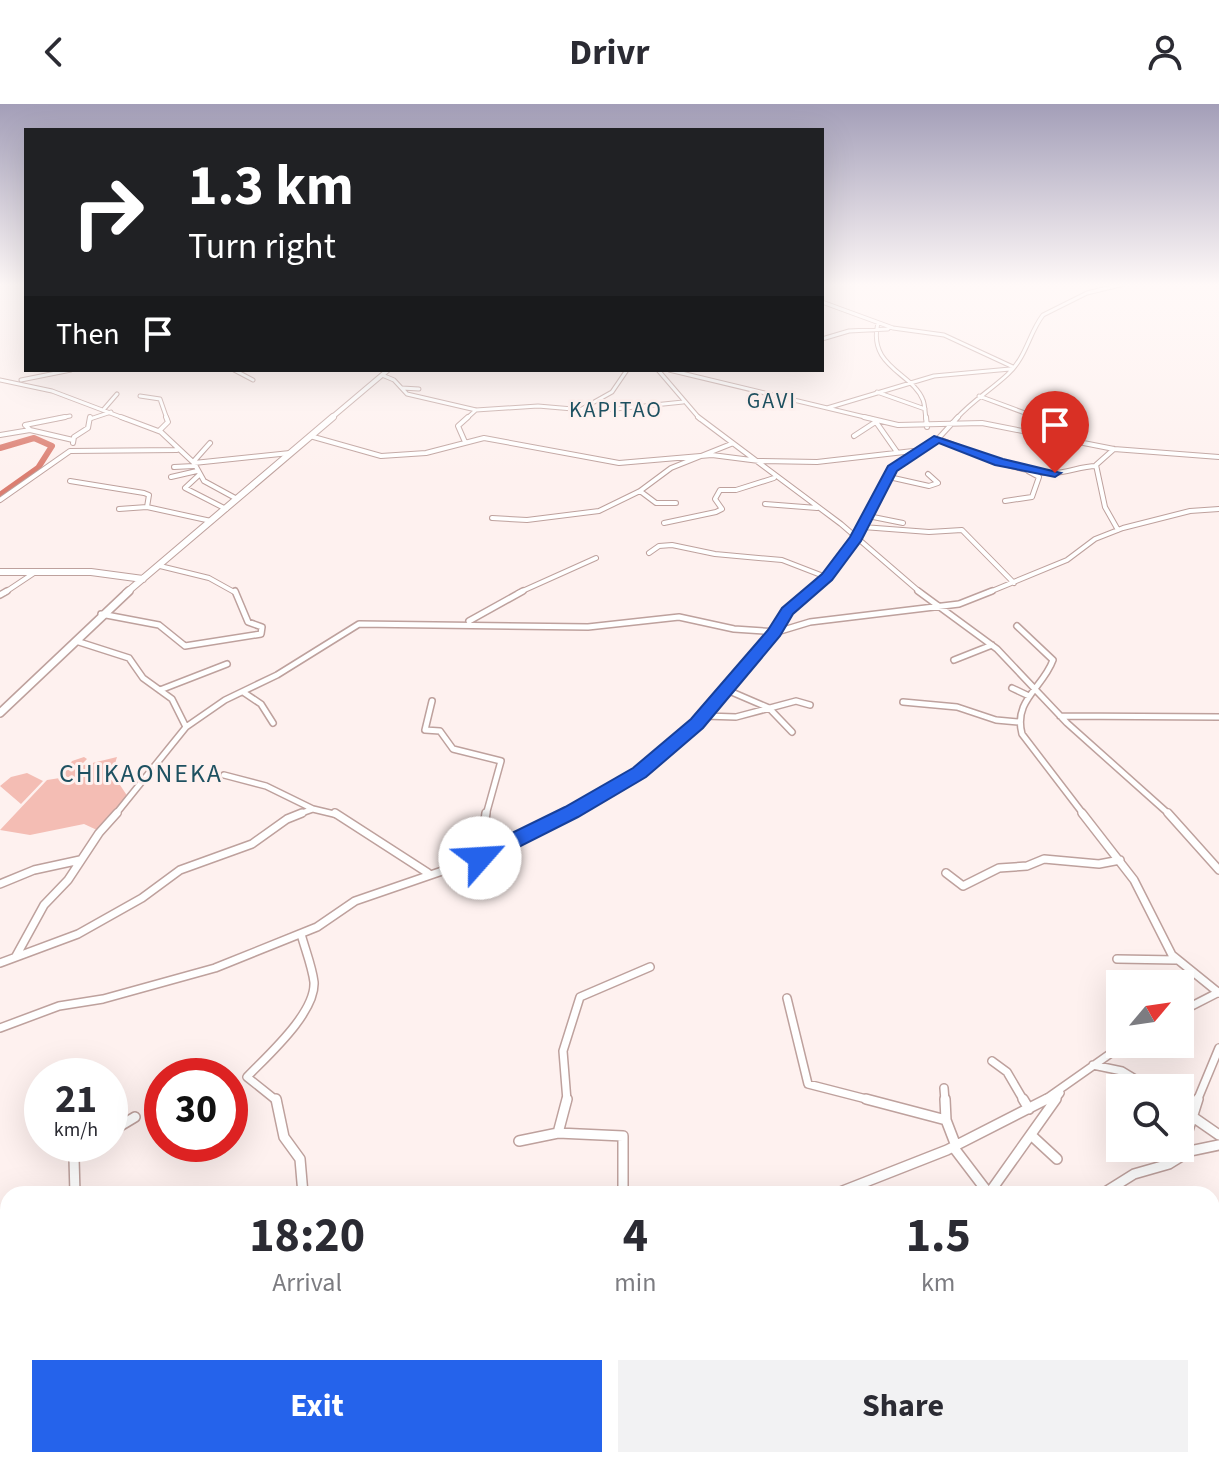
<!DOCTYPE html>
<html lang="en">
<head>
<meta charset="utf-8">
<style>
	body { margin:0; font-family:"Source Sans 3",sans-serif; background:#f2f2f3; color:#2b2b33; height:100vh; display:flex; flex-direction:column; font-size:30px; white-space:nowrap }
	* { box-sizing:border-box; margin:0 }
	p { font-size:26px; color:#7c7c81 }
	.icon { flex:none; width:44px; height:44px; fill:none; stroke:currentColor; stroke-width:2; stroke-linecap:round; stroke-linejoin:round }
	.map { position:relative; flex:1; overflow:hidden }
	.details { position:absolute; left:0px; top:1082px; width:1220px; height:282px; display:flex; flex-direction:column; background:#fff; border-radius:24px 24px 0 0; box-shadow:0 8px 32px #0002 }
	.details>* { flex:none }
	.top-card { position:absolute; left:24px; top:24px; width:800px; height:244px; border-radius:0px; box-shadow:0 8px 32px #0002; background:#202124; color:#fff; overflow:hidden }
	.needle { width:52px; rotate:61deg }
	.fabs { position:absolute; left:1106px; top:866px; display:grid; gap:16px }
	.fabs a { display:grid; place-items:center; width:88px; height:88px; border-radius:0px; background:#fff; box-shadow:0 8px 32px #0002; font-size:40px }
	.speed { position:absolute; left:24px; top:954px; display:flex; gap:16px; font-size:40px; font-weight:700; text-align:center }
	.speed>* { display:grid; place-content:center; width:104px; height:104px; border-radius:50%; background:#fff; box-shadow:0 8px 32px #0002; line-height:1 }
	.speed small { font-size:20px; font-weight:400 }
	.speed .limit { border:12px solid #d22; background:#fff; color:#111 }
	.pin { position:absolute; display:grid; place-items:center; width:68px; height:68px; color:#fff; margin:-82px -34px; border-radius:50% 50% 50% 0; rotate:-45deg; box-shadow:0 0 8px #0007 }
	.pin .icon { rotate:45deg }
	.me { position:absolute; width:88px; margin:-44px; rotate:64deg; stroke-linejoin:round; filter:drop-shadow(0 0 6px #0008) }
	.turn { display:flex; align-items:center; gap:28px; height:168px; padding:0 32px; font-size:36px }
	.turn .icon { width:104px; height:104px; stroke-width:2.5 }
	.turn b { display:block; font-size:56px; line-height:68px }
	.then { display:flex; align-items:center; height:76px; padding:0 32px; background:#0003; gap:16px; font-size:30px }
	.eta { display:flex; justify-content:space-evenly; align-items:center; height:136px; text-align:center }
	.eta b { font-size:48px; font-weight:700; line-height:56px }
	.action { display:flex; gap:16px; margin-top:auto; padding:16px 32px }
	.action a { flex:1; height:92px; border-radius:0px; background:#2563eb; color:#fff; font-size:32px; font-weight:700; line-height:92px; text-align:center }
	.action a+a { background:#f2f2f3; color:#2b2b33 }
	header { display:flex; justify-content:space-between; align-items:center; height:104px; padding:0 32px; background:#fff; font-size:36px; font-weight:700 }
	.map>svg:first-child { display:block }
	.green { fill:#f4bdb4 }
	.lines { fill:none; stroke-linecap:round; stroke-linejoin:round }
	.river { stroke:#db7e71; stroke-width:6 }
	.street-far4-casing { stroke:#bea19d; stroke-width:5 }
	.street-far3-casing { stroke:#bea19d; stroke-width:6 }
	.street-far2-casing { stroke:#bea19d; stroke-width:8 }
	.street-far1-casing { stroke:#bea19d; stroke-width:10 }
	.street-casing { stroke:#bea19d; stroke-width:12 }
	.secondary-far2-casing { stroke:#bea19d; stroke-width:6 }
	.secondary-far1-casing { stroke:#bea19d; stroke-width:8 }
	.secondary-casing { stroke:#bea19d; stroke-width:10 }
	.street-far4 { stroke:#fff; stroke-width:3 }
	.street-far3 { stroke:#fff; stroke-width:4 }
	.street-far2 { stroke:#fff; stroke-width:5 }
	.street-far1 { stroke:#fff; stroke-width:7 }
	.street { stroke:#fff; stroke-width:9 }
	.secondary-far2 { stroke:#fff; stroke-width:4 }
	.secondary-far1 { stroke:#fff; stroke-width:6 }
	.secondary { stroke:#fff; stroke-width:7 }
	.route { fill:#2563eb; stroke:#184099; stroke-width:2 }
	.labels { text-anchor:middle; stroke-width:6; stroke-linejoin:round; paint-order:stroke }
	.far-quarter-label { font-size:22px; letter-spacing:2px; fill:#1e5161; stroke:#fef1ef }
	.quarter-label { font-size:26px; letter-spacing:2px; fill:#1e5161; stroke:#fef1ef }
</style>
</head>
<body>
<header><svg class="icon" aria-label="back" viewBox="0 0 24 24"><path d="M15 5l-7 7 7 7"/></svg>Drivr<svg class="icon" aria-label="person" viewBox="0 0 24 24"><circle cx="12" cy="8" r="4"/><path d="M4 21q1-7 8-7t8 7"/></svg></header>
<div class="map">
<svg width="1219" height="1363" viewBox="0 0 1219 1363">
	<rect width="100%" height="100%" fill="#fef1ef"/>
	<path class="green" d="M 84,653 L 87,655 L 80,662 L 117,653 L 112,669 L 128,693 L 127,698 L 97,726 L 84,720 L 30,731 L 0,726 L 47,676 L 60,674 L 72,657 Z
		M 27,669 L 43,677 L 21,700 L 0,682 L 11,673 Z"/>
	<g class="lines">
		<path class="river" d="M 0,344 L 34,334 L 52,342 L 38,364 L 0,391"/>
		<g class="street-far4-casing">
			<path id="street-far4" d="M 822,198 L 893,224 L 944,231 L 1013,263
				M 878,219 C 867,263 913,269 923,296 C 925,301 925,309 926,315
				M 822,235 L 849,227 L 888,225
				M 234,266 L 253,276
				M 658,266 L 700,315
				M 669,266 L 873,315
				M 382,271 L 394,276 L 407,290 L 476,306 L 538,302 L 596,307 L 683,298
				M 0,276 L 52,287 L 126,315
				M 21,276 L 71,266
				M 402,284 L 419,285
				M 877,288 L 925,305
				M 140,292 L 160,295 L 167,315
				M 979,292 L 1041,315
				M 827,304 L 934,272 L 1010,265
				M 104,305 L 117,290
				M 580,306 L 612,288 L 627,266
				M 55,315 L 70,312
				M 90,315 L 111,308
				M 466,315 L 476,306
				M 956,315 C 972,297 991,286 1008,270 C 1027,252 1029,229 1043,211 L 1087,189 L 1128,179"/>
		</g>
		<g class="street-far3-casing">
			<path id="street-far3" d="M 121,313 L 161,328 L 194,359 L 204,377 L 237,395
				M 698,313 L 841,420 L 921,489
				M 864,313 L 898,321 L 982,319 L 1114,345 L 1219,353
				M 926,313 L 927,323
				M 1038,313 L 1066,329 L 1060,335
				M 876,318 L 897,348
				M 30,326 L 25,321 L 65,313
				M 159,327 L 168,318 L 166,313
				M 0,331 L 30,326 L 73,336
				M 310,332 L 381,352 L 426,349 L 484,334 L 619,359 L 712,351 L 759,357 L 817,358 L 913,347
				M 854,332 L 877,317
				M 938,335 C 973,347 1015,369 1053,369 C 1067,369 1081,362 1096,362
				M 465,338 L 458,322 L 468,313
				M 73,339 L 74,333 L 88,324 L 90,313
				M 1114,345 L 1096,361 L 1105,403 L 1118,426
				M 194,357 L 210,339
				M 194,359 L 290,349
				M 174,363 L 194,362
				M 199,371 L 185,384 L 226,405
				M 171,373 L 197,367
				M 889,373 L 929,382 L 938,379 L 928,370
				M 70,377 L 144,389 L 149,391 L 147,403 L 211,417
				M 640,387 L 656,399 L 676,399
				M 0,396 L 70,347 L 177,346
				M 1005,397 L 1032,393 L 1039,373 L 1028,367
				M 765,400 L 817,404
				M 119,405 L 147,403
				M 868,412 L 903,419
				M 492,414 L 527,416 L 599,407 L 640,387 L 671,364 L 731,340
				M 664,419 L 716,408 L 722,405 L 715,395 L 720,386 L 736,386 L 774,374
				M 863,423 L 929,428 L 962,426 L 1014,479
				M 649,449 L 659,442 L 672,441 L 715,450 L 782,456 L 826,473
				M 160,462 L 209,474 L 236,489
				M 4,489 L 34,469
				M 518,489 L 596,454
				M 809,489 L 827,473 L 856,434 L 895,361 L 935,338 L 958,313
				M 987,489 L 1067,456 L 1095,435 L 1123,424 L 1190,407 L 1219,405"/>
		</g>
		<g class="street-far2-casing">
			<path id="street-far2" d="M 918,487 L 997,545 L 1067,619 L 1170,711
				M 0,491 L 7,487
				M 101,510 L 159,521 L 185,542 L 261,530 L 262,523 L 248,518 L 235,487
				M 469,517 L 523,487
				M 1017,522 L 1053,556 C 1043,584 1013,596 1022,630 L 1084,711
				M 76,537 L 129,554 L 143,574 L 172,595 L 186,623
				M 954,556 L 992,541
				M 1012,584 L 1029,592
				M 160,586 L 227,560
				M 727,586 L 769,604 L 792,628
				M 243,588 L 261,600 L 273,619
				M 432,597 L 425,626 L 440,627 L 453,645 L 501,657 L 486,711
				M 903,598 L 957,603 L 996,616 L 1019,618
				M 705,612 L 736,613 L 796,597 L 810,601
				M 1060,612 L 1219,613
				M 224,671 L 266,682 L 313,705 L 338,711
				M 115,711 L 186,623 L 225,596 L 277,571 L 359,520 L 588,523 L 679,513 L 734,525 L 777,528 L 810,518 L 959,500 L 992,487
				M 296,711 L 313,705
				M 565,711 C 616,686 665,654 704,613 C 743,573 768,523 811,487"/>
		</g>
		<g class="street-far1-casing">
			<path id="street-far1" d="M 335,709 L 428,769
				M 1082,709 L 1134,776 L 1172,851 L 1219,889
				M 1168,709 L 1219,766
				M 480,754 L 486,709
				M 946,769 L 963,782 L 999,764 L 1027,762 L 1044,755 L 1099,760 L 1120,756
				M 0,780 L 34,766 L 80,756
				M 16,852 L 44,801 L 68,776 L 99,729 L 117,709
				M 1117,855 L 1176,856
				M 0,859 L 78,830 L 142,794 L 180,766 L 252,740 L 287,715 L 302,709
				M 787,894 L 808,980 L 874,997
				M 1180,908 L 1219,888
				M 0,924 L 59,902 L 103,895 L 215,864 L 317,823 L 355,797 L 480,754 L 569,709
				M 992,957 L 1007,968 L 1024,997
				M 1093,961 L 1122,967 L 1150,984
				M 944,984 L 945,997
				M 277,997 L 247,973 C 267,952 316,909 314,878 C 312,862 305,845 301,830
				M 567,997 L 563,947 L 580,893 L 650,863
				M 1043,997 L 1124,940
				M 1054,997 L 1060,989
				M 1197,997 L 1219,944"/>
		</g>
		<g class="street-casing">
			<path id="street" d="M 276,995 L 284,1033 L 300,1055 L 303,1090
				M 866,995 L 946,1016 L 956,1042
				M 945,995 L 946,1016
				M 1023,995 L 1029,1005
				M 1180,1004 L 1219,1031
				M 110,1028 L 135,1013
				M 558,1029 L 567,995
				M 1031,1031 L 1057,1055
				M 519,1037 L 558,1029 L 623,1032 L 623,1090
				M 954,1044 L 989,1090
				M 1180,1052 L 1198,995
				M 75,1090 L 74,1054 L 89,1040
				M 835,1090 L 947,1046 L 1047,995
				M 993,1090 L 990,1088 L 1056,995
				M 1102,1090 L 1134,1070 L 1169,1060 L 1190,1047 L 1219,1041
				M 1212,1155 L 1219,1154
				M 0,1190 L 8,1190
				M 111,1356 L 111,1363
				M 696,1356 L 701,1363
				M 1009,1356 L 1013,1363
				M 1132,1356 L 1134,1363
				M 755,1363 L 761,1356
				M 834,1363 L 836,1356"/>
		</g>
		<g class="secondary-far2-casing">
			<path id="secondary-far2" d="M 330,315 L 388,266"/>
		</g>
		<g class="secondary-far1-casing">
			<path id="secondary-far1" d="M 0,468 L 91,468 L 143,475
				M 126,489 L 333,313"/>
		</g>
		<g class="secondary-casing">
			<path id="secondary" d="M 0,609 L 129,487"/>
		</g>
		<use href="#street-far4" class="street-far4"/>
		<use href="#street-far3" class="street-far3"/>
		<use href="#street-far2" class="street-far2"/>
		<use href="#street-far1" class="street-far1"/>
		<use href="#street" class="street"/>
		<use href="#secondary-far2" class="secondary-far2"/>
		<use href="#secondary-far1" class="secondary-far1"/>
		<use href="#secondary" class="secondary"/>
	</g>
	<linearGradient id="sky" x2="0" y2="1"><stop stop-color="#a39eb8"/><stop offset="0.49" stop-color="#fff9f8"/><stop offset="1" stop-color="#fff9f8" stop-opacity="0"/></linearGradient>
	<rect width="1219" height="369" fill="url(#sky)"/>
	<path class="route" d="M 934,332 L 1003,355 L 1061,369 L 1055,373 L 995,361 L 939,339 L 897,367 L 861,437 L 832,476 L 793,510 L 780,532 L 703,624 L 646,673 L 578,713 L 487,759 L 473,759 L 470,754 L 473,748 L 565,703 L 633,664 L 691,615 L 768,526 L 782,504 L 822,470 L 850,433 L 888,362 Z"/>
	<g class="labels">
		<g class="far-quarter-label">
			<text x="772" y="304">GAVI</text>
			<text x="616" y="313">KAPITAO</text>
		</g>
		<g class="quarter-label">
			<text x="141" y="678">CHIKAONEKA</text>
		</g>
	</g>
</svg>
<div class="fabs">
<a><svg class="needle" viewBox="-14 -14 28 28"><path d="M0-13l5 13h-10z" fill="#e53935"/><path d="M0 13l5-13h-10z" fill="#7c7c81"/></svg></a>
<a><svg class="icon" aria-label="search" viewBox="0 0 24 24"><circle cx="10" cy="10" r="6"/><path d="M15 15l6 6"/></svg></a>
</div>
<div class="speed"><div>21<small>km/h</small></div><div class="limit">30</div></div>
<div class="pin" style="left:1055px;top:369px;background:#d93025"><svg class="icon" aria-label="arrive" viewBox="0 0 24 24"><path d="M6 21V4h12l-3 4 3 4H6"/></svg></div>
<svg class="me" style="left:480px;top:754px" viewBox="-20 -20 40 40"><circle r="19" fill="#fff"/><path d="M0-13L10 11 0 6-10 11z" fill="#2563eb"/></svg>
<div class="top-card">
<div class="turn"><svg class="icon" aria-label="right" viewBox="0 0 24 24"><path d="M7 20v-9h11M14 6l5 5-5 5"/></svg><div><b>1.3 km</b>Turn right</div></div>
<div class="then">Then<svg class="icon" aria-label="arrive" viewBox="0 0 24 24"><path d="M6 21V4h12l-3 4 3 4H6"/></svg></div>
</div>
<section class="details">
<div class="eta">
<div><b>18:20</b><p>Arrival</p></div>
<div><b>4</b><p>min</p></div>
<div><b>1.5</b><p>km</p></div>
</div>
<div class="action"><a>Exit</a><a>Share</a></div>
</section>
</div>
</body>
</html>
